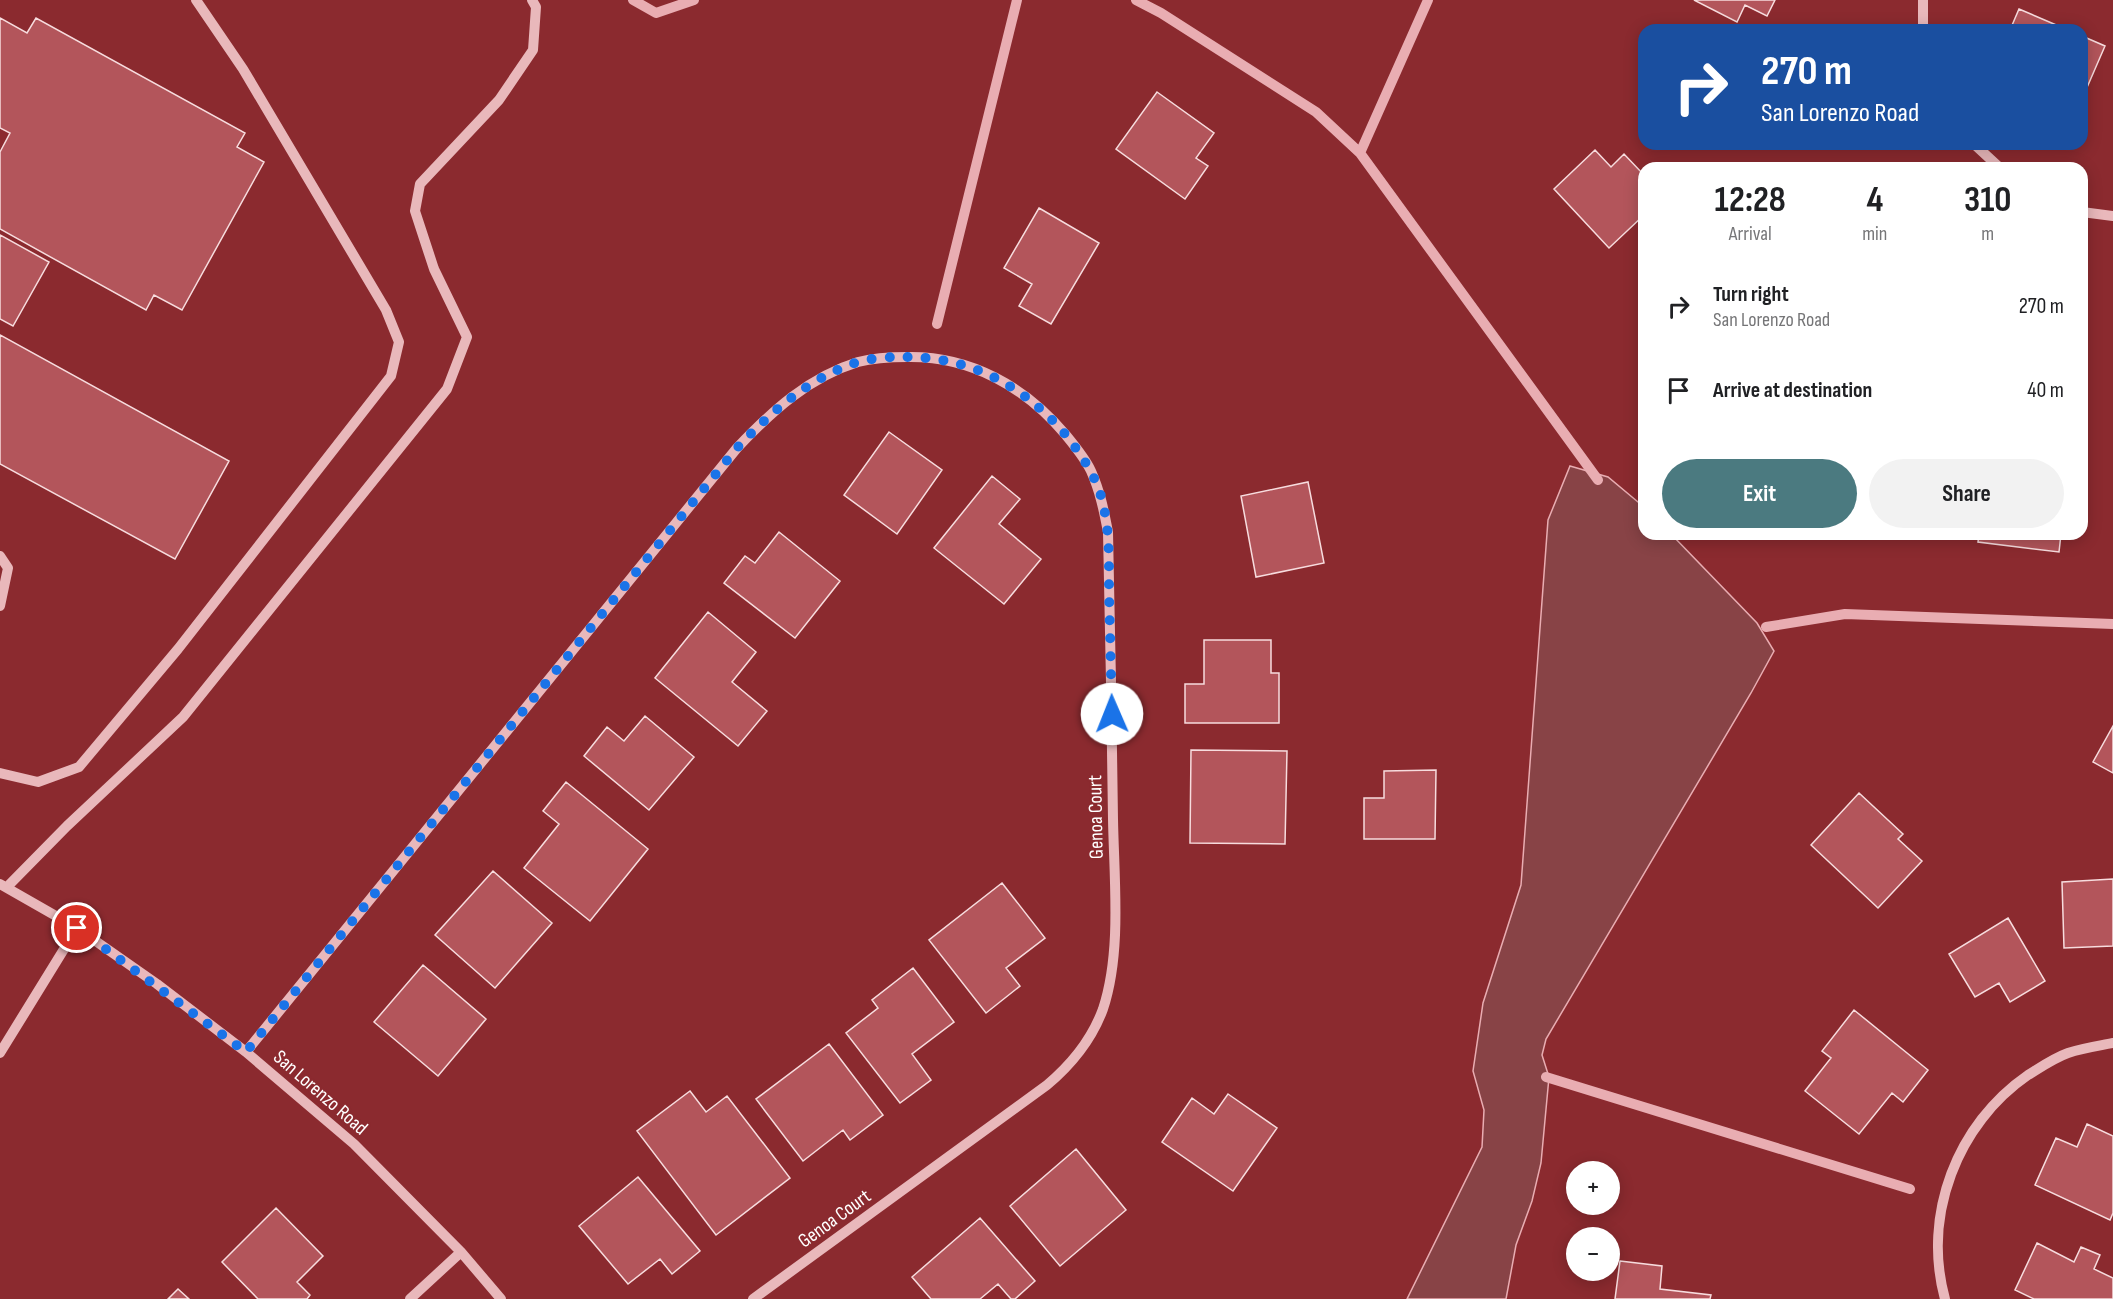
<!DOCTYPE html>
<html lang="en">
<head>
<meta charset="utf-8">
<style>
	body { margin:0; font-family:"Sofia Sans Condensed",sans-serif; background:#f2f2f2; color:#202124; height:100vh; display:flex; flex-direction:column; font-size:22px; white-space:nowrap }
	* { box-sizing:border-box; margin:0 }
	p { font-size:20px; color:#757577 }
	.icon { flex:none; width:33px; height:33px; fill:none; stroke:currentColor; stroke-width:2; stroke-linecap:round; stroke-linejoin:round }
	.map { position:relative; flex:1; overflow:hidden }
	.side { position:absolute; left:1638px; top:162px; width:450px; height:378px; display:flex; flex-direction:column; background:#fff; border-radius:18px; box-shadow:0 3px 15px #0003 }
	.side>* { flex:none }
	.guide { position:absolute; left:1638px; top:24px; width:450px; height:126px; border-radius:18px; box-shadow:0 3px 15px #0003; background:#1a4fa0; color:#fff; overflow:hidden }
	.controls { position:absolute; left:1566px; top:1161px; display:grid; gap:12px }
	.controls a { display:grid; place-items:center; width:54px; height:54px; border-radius:50%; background:#fff; box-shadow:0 3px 15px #0003; font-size:30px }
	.pin { position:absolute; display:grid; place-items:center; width:51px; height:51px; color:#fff; margin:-26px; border:3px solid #fff; border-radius:50%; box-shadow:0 2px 6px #0007 }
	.me { position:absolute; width:66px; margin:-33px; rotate:359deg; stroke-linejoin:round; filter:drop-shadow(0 0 4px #0008) }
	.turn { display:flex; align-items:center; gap:21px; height:126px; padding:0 24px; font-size:27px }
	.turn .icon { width:78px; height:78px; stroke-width:2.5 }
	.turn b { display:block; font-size:42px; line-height:51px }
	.eta { display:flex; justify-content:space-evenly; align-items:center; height:102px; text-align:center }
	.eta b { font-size:36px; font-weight:700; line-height:42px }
	.primary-button { display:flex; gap:12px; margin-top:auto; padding:12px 24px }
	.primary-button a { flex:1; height:69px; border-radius:36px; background:#4b7a80; color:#fff; font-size:24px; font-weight:700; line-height:69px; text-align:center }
	.primary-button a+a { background:#f2f2f2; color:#202124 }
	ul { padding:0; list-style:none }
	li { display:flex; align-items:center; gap:18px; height:84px; padding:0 24px }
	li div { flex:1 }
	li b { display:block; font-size:22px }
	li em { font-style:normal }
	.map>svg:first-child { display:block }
	.water { fill:#884346; stroke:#e9adb2; stroke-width:1.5 }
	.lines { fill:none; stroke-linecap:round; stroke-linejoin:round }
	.stream { stroke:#e9adb2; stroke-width:10 }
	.building { fill:#b3555b; stroke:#f7dcde; stroke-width:1.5 }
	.minor { stroke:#e9b8bb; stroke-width:10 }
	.route { stroke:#1a73e8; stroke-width:10; stroke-dasharray:0 18 }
	.labels { text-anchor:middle; stroke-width:4.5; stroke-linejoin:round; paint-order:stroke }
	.street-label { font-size:20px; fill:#fff; stroke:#8b2a2f }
</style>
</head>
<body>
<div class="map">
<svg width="2113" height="1299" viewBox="0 0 2113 1299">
	<rect width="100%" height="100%" fill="#8b2a2f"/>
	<path class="water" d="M 1570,466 L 1608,477 L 1644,507 L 1644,534 L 1671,534 L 1757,623 L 1774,651 L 1751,693 L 1546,1039 L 1542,1055 L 1549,1077 L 1541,1163 L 1532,1201 L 1516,1245 L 1506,1299 L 1407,1299 L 1482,1147 L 1484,1110 L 1473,1071 L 1483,1003 L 1521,885 L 1548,520 Z"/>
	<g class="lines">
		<path class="stream" d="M 633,0 L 656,13 L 694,0
			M 1136,0 L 1161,13 L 1316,112 L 1360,153 L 1598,480
			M 1360,153 L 1428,0
			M 937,324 L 1017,0
			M 1766,627 L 1845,614 L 2113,624
			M 1546,1077 L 1910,1189"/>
	</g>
	<path class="building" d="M 1694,0 L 1775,0 L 1767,16 L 1745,5 L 1737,22 Z
		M 2019,9 L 2068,30 L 2010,30 Z
		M 0,18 L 27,33 L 36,18 L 245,133 L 237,147 L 264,162 L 182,310 L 154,295 L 146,310 L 0,229 L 0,152 L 10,133 L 0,128 Z
		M 2082,36 L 2105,46 L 2082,99 Z
		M 1157,92 L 1214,133 L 1196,158 L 1208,166 L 1185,199 L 1116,149 Z
		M 1595,150 L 1611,167 L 1624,154 L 1644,175 L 1644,215 L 1609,248 L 1554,189 Z
		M 1039,208 L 1099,243 L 1051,324 L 1019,306 L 1032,284 L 1004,268 Z
		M 0,235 L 49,262 L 13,326 L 0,319 Z
		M 0,335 L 229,461 L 175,559 L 0,464 Z
		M 889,432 L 942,470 L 897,534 L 844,495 Z
		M 992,476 L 1020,499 L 999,524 L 1041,559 L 1004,604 L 934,548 Z
		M 1308,482 L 1324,563 L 1256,577 L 1241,496 Z
		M 779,532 L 840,581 L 795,638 L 724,583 L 745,556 L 755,563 Z
		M 1979,534 L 2061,534 L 2059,552 L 1978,542 Z
		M 708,612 L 756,652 L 732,682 L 767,711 L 738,746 L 655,678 Z
		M 1204,640 L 1271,640 L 1271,673 L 1279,673 L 1279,723 L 1185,723 L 1185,684 L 1204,684 Z
		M 645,716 L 694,757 L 649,810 L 584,756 L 607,727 L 624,741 Z
		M 2113,726 L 2113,773 L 2093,762 Z
		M 1191,750 L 1287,751 L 1285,844 L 1190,843 Z
		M 1436,770 L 1435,839 L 1364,839 L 1364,798 L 1384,798 L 1384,771 Z
		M 566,782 L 648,849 L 590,921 L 524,868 L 559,824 L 543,811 Z
		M 1859,793 L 1903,834 L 1898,839 L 1922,861 L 1878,908 L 1811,845 Z
		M 493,871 L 552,923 L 495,988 L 435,935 Z
		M 2113,879 L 2113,946 L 2064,948 L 2062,882 Z
		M 1002,883 L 1045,938 L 1006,968 L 1020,986 L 986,1013 L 929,940 Z
		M 2008,918 L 2045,981 L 2010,1002 L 1999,983 L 1975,997 L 1949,954 Z
		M 423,965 L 486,1019 L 438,1076 L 374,1022 Z
		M 913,968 L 954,1022 L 912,1054 L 931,1080 L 900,1103 L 846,1033 L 878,1008 L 872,1000 Z
		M 1854,1010 L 1928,1070 L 1903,1102 L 1892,1093 L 1859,1134 L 1805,1091 L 1831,1058 L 1822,1051 Z
		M 829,1044 L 883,1115 L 850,1140 L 843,1130 L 803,1161 L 756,1099 Z
		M 690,1091 L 706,1112 L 727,1096 L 790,1178 L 716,1235 L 637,1131 Z
		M 1228,1094 L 1277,1128 L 1233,1191 L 1162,1142 L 1192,1098 L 1214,1114 Z
		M 2087,1124 L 2113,1136 L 2113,1213 L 2110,1220 L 2035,1185 L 2056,1138 L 2077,1147 Z
		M 1076,1149 L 1126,1210 L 1060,1266 L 1010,1206 Z
		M 638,1177 L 700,1251 L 672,1274 L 660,1259 L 628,1284 L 579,1226 Z
		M 276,1208 L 323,1256 L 297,1282 L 310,1295 L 307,1299 L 258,1299 L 222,1262 Z
		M 980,1218 L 1035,1281 L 1015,1299 L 1011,1299 L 998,1284 L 980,1299 L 931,1299 L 912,1277 Z
		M 2037,1243 L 2074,1262 L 2081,1247 L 2100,1255 L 2094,1269 L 2113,1278 L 2113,1299 L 2034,1299 L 2015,1290 Z
		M 1620,1261 L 1662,1266 L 1660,1289 L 1711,1295 L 1710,1299 L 1615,1299 Z
		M 178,1289 L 189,1299 L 168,1299 Z"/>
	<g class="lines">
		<path class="minor" d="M 1923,30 L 1923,0
			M 1974,144 L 2000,168
			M 2082,212 L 2113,216
			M 0,556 L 8,568 L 0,606
			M 0,773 L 38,782 L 79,767 L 178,649 L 391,376 L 399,342 L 386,310 L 243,69 L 196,0
			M 0,884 L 77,928 L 157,984 L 246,1052 L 354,1144 L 461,1252 L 501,1299
			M 7,887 L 67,826 L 183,717 L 447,389 L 467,337 L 434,269 L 415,211 L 420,184 L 499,100 L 533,50 L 536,7 L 532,0
			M 246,1052 L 737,448 C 772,411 809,377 858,362 C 873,358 892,357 908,357 C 971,356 1025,387 1065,434 C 1074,445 1085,458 1091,471 C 1100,491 1104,511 1108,532 C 1110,628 1112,723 1113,819 C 1114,879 1122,952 1103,1009 C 1092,1039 1072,1064 1047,1085 L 753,1299
			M 0,1053 L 77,928
			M 410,1299 L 461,1252
			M 1945,1299 C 1922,1215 1957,1124 2028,1075 C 2041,1067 2054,1058 2068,1053 C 2083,1048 2098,1046 2113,1043"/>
	</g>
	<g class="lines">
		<path class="route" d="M 77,928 L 246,1052 L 737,448 C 772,411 809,378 858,362 C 872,358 889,357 903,357 C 968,356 1023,385 1065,434 C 1080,453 1094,473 1101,496 C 1110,528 1109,559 1109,591 C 1110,632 1111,673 1112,714"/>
	</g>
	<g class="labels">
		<g class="street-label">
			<text transform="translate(1095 817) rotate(-91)" y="7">Genoa Court</text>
			<text transform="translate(321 1092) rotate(41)" y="7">San Lorenzo Road</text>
			<text transform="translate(834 1218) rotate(-36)" y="7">Genoa Court</text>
		</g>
	</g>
</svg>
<div class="controls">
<a>+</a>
<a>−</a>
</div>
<div class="pin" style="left:77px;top:928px;background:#d93025"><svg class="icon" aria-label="arrive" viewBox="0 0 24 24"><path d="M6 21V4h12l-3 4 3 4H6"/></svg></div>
<svg class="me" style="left:1112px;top:714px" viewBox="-20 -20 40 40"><circle r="19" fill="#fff"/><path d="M0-13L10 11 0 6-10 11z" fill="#1a73e8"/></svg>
<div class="guide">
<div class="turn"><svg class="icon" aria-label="right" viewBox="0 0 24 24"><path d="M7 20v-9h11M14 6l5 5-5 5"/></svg><div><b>270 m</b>San Lorenzo Road</div></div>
</div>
<section class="side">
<div class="eta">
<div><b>12:28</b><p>Arrival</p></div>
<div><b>4</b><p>min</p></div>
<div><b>310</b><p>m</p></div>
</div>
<ul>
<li><svg class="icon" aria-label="right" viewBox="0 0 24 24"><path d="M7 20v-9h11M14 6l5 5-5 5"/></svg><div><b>Turn right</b><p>San Lorenzo Road</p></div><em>270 m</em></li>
<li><svg class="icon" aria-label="arrive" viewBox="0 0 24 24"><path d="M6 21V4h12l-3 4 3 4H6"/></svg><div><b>Arrive at destination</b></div><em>40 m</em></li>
</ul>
<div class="primary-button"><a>Exit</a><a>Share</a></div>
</section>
</div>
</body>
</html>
